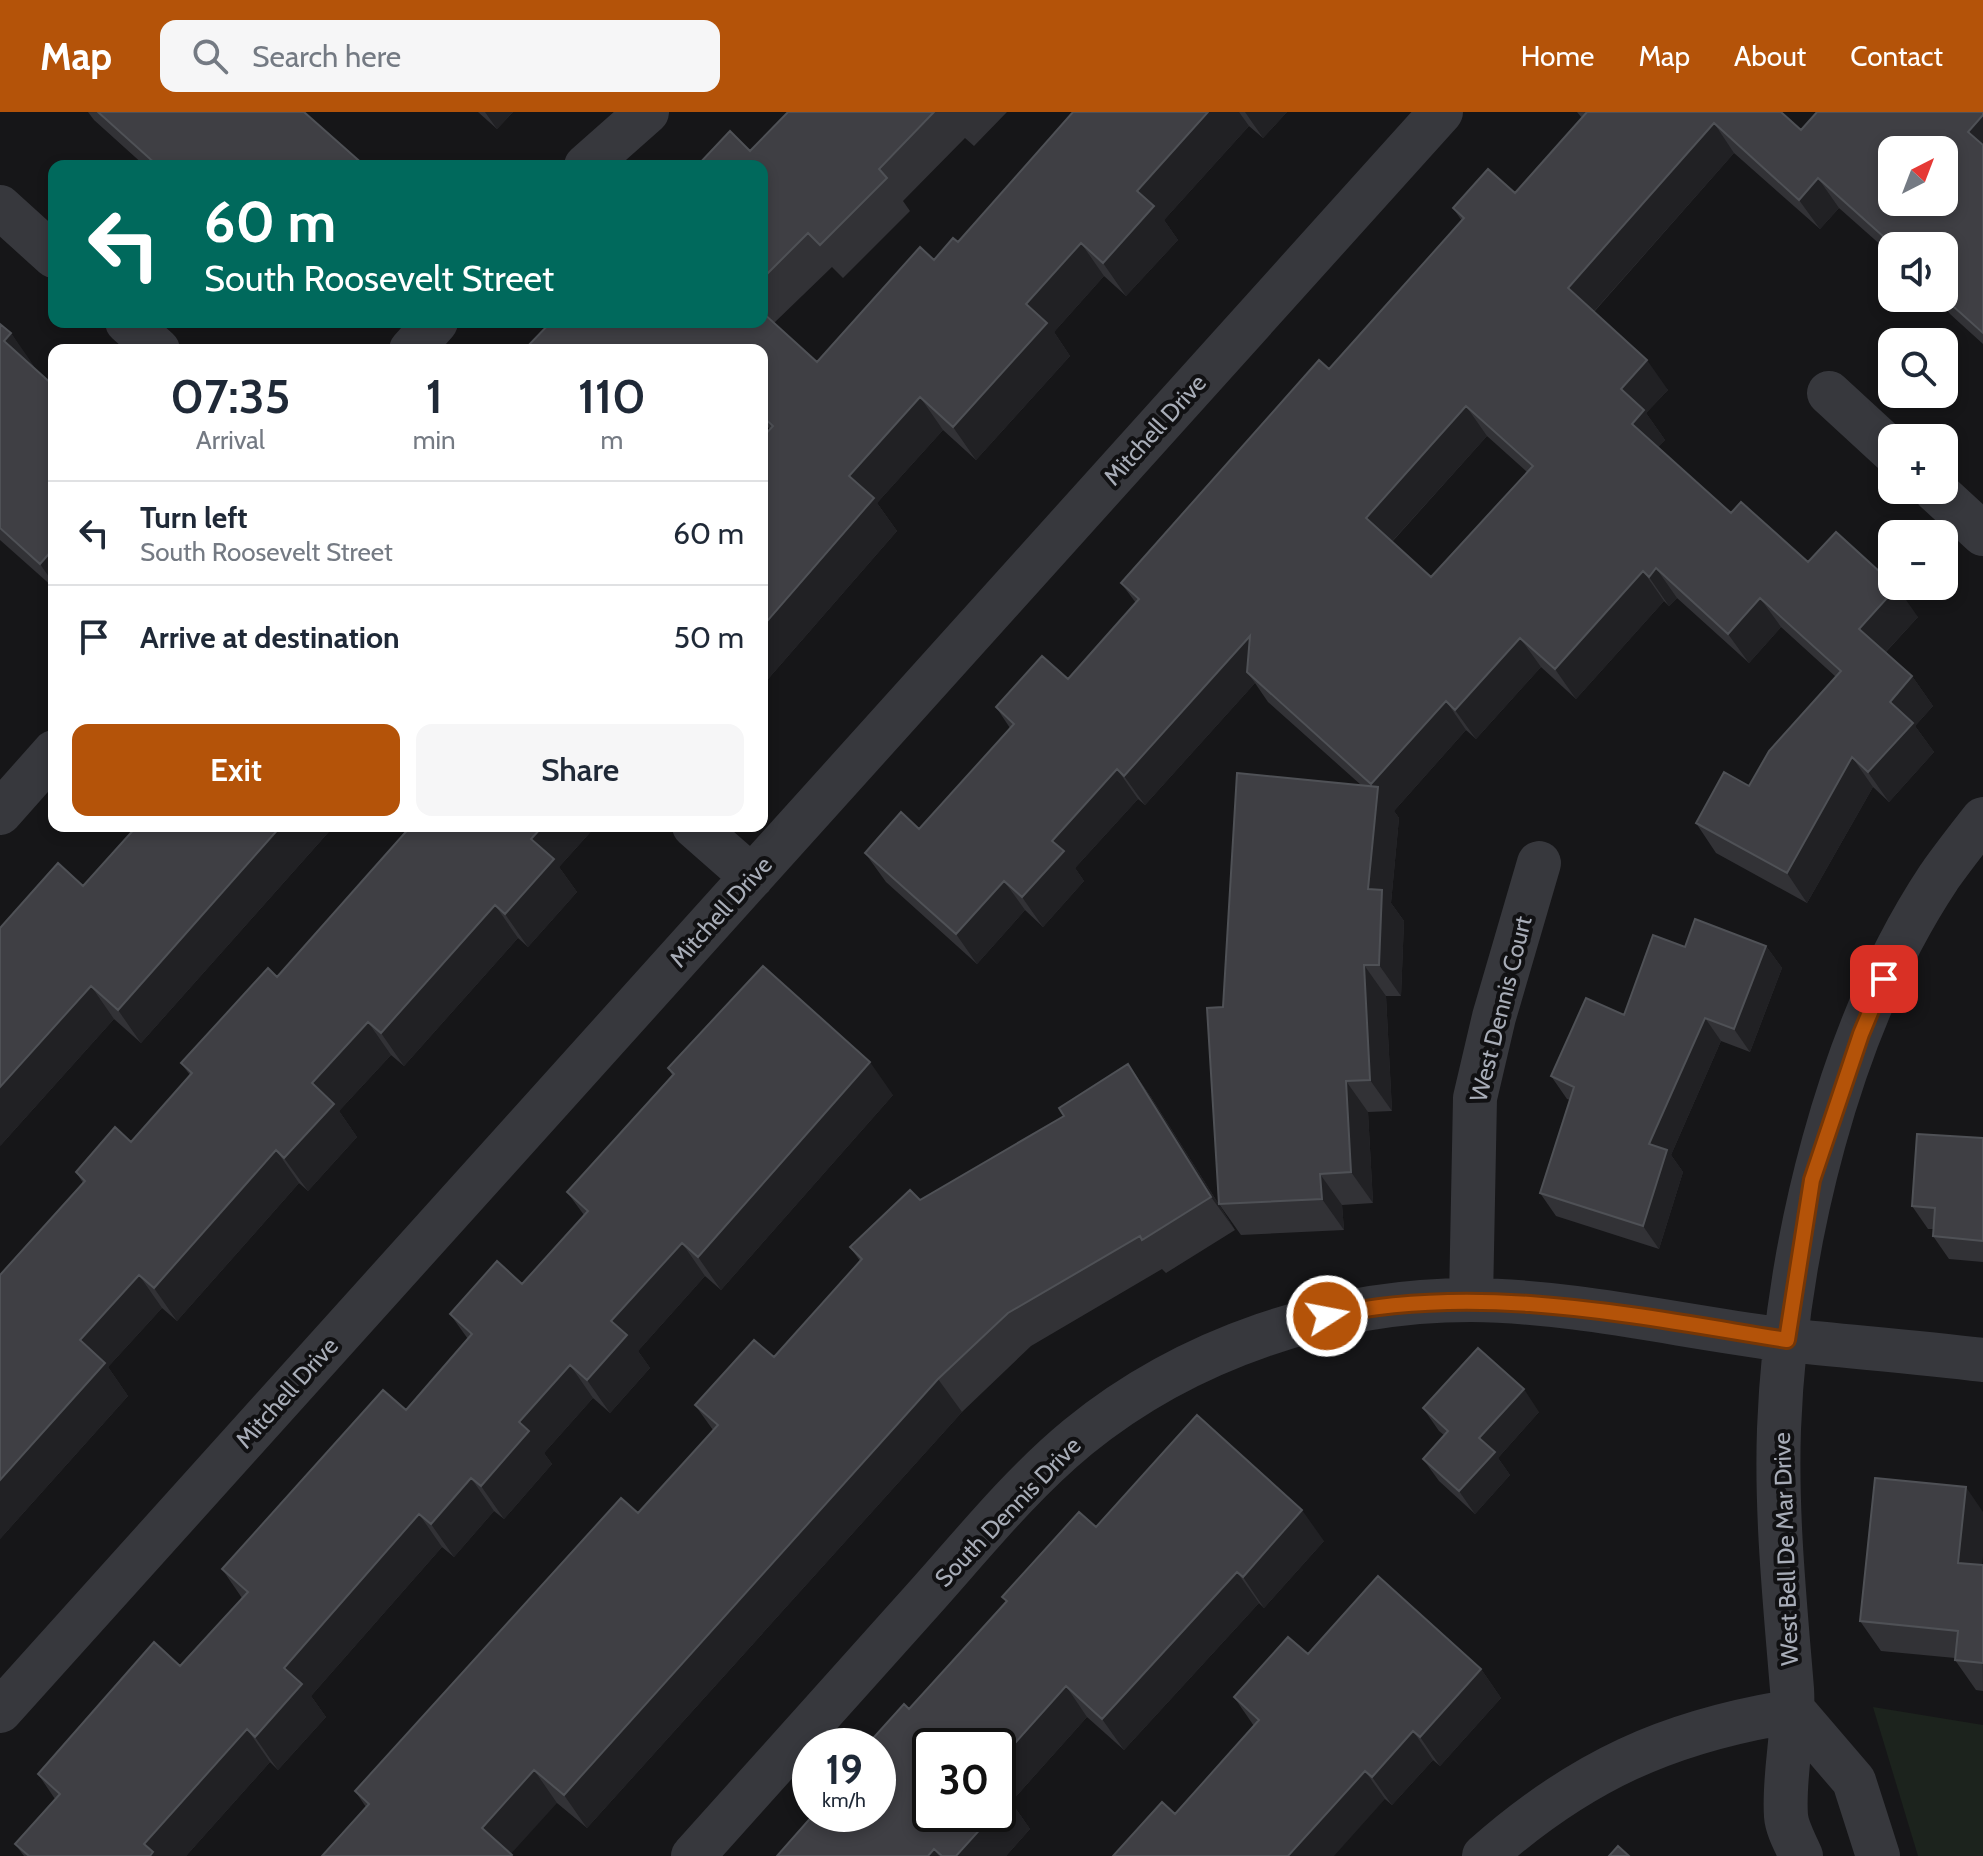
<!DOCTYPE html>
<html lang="en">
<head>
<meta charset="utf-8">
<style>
	body { margin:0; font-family:Cabin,sans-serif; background:#f6f6f7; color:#1f2937; height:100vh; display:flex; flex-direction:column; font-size:30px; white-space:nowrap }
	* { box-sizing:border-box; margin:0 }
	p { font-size:26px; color:#747a83 }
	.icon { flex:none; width:44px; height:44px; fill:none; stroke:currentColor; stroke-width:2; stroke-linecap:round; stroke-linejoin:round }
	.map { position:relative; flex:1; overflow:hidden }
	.panel { position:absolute; left:48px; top:232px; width:720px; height:488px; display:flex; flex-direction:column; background:#fff; border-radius:16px; box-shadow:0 4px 12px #0003 }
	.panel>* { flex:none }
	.banner { position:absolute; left:48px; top:48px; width:720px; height:168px; border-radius:16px; box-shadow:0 4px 12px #0003; background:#00695c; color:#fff; overflow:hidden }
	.needle { width:52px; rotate:42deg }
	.fabs { position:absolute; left:1878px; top:24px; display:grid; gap:16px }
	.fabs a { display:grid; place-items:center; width:80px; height:80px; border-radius:16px; background:#fff; box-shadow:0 4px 12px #0003; font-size:40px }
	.speed { position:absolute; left:792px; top:1616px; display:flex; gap:16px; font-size:40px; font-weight:700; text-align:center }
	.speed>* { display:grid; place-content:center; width:104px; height:104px; border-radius:50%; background:#fff; box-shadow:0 4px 12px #0003; line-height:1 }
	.speed small { font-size:20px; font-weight:400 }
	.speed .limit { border:4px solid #111; border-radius:12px; background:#fff; color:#111 }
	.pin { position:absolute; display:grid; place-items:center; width:68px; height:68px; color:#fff; margin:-34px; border-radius:16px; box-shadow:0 4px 12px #0006 }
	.me { position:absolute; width:88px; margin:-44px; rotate:79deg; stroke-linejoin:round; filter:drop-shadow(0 0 6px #0008) }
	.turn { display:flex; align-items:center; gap:28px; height:168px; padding:0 24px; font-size:36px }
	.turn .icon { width:104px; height:104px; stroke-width:2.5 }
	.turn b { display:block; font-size:56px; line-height:68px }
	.eta { display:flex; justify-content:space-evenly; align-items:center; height:136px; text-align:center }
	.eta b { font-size:48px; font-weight:600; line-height:56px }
	.button { display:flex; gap:16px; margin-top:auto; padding:16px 24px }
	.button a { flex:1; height:92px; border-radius:16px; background:#b45309; color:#fff; font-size:32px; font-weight:600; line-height:92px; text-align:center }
	.button a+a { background:#f6f6f7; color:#1f2937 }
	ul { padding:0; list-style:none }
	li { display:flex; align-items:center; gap:24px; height:104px; padding:0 24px; border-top:2px solid #e0e1e3 }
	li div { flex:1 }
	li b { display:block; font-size:30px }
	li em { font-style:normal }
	header { display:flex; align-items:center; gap:48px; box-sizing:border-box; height:112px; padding:0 40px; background:#b45309; color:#fff }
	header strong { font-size:38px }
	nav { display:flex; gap:44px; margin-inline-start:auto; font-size:28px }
	.search { width:560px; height:72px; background:#f6f6f7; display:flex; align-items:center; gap:20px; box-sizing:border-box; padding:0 28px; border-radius:16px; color:#747a83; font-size:30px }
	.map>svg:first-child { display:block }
	.green { fill:#1c231d }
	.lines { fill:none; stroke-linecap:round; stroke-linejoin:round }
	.minor { stroke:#37383d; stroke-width:44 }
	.wall { fill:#323236; fill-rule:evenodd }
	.shaded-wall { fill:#212124 }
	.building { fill:#3f3f44; stroke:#4f5156; stroke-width:2; fill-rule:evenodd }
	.route-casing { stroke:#753606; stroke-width:20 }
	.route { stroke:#b45309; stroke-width:14 }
	.labels { text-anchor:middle; stroke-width:8; stroke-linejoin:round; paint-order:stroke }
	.street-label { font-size:24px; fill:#a8adb8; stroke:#111113 }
</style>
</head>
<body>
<header>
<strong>Map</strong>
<div class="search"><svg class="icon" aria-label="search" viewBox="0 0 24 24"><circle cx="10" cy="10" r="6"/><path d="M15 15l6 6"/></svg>Search here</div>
<nav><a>Home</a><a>Map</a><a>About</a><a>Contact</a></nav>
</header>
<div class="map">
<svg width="1983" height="1744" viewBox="0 0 1983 1744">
	<rect width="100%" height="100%" fill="#161618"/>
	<path class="green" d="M 1873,1595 L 1983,1613 L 1983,1744 L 1918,1744 Z"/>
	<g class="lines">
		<path class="minor" d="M 586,54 L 647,0
			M 0,95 L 54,144
			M 127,210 L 158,238
			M 411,238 L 436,210
			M 1829,281 L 1892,339
			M 1935,378 L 1983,422
			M 0,701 L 54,640
			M 694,714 L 752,765
			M 1471,1188 L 1475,986 L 1494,905 L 1539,751
			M 0,1599 L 1441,0
			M 1794,1599 L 1854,1669 L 1878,1744
			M 693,1744 C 766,1663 839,1582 911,1501 C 965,1442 1016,1376 1078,1325 C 1187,1236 1331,1188 1471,1188 C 1576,1189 1682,1215 1787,1228 C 1852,1235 1918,1240 1983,1248
			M 1484,1744 C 1580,1659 1668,1619 1794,1599
			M 1801,1744 C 1796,1732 1787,1717 1786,1704 C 1783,1662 1795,1620 1792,1577 C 1785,1491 1776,1404 1779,1317 C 1786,1136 1838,917 1939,765 C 1953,745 1968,726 1983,707"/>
	</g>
	<path class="wall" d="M 88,0 L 304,0 L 365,54 L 145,54 L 94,8 Z
		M 478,0 L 513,0 L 497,17 Z
		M 788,0 L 1007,0 L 974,34 L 965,26 L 903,89 L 910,99 L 843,166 L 832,155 L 774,211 L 817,250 L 934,148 L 958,130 L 1073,0 L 1287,0 L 1263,26 L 1249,14 L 1164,108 L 1178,128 L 1126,184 L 1104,164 L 1054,220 L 1070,244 L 976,348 L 943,318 L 877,391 L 897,419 L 762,574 L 770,317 L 762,310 L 762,54 L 750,39 Z
		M 1577,0 L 1781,0 L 1801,18 L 1983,0 L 1983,232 L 1950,202 L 1939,186 L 1944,186 L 1944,134 L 1892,134 L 1892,143 L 1839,96 L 1820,117 L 1734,41 L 1594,200 L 1668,278 L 1646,301 L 1665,328 L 1658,335 L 1731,401 L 1808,450 L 1918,505 L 1886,540 L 1912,564 L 1933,594 L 1915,614 L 1934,640 L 1889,690 L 1873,675 L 1807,791 L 1716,741 L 1696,711 L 1749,674 L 1836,565 L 1781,515 L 1749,551 L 1677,486 L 1669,494 L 1664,489 L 1576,587 L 1541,555 L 1476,627 L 1466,618 L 1394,699 L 1399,706 L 1391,791 L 1404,809 L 1401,884 L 1386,884 L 1392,999 L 1368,1000 L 1373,1091 L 1342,1093 L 1344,1118 L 1241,1123 L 1219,1092 L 1223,895 L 1361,673 L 1268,590 L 1255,571 L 1145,693 L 1138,687 L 1075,756 L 1084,769 L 1043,815 L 1025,798 L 977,852 L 886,770 L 865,741 L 919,717 L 1010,616 L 996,595 L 1068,567 L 1136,491 L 1121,471 L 1329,257 L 1462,109 L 1453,96 L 1515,81 L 1582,6 ZM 1487,324 L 1527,360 L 1431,465 L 1392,430 Z
		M 0,212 L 11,221 L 33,255 L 54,274 L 54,476 L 0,428 Z
		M 137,714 L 334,714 L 141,931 L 114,907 L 0,1034 L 83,774 Z
		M 411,714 L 595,715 L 559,755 L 577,780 L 528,835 L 518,826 L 404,954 L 391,943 L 339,999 L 357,1025 L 308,1079 L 299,1071 L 177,1209 L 162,1196 L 108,1255 L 128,1284 L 0,1427 L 83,1071 L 76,1060 L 131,1030 L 190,963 L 181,951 L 277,865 Z
		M 1766,834 L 1782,856 L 1750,940 L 1721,929 L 1671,1043 L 1683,1060 L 1659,1137 L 1556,1104 L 1540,1081 L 1570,988 L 1567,987 L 1551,964 L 1624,903 L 1685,835 Z
		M 1128,952 L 1151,985 L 1235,1118 L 1166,1161 L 1162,1157 L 1031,1234 L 962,1300 L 587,1716 L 557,1691 L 366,1695 L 355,1679 L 638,1401 L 713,1318 L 695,1293 L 774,1245 L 860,1149 L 850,1135 L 920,1088 L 1064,1004 Z
		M 668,956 L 893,983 L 721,1178 L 705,1164 L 638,1239 L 650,1256 L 610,1301 L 593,1286 L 544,1341 L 552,1352 L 504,1407 L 494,1399 L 454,1445 L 442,1435 L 311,1584 L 326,1605 L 278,1658 L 270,1650 L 186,1744 L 24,1744 L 15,1732 L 55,1687 L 38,1662 L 180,1554 L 242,1486 L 222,1457 L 406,1298 L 468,1227 L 450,1202 L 522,1172 L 584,1103 L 567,1080 L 672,963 Z
		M 1983,1026 L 1983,1150 L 1949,1147 L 1933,1124 L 1933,1117 L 1928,1117 L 1912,1094 Z
		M 1423,1296 L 1539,1300 L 1498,1346 L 1510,1363 L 1475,1402 L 1439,1369 L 1423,1347 L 1444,1323 L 1439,1319 Z
		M 1983,1400 L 1982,1453 L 1983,1579 L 1976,1578 L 1955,1548 L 1955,1546 L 1881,1539 L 1860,1509 Z
		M 1096,1415 L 1324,1429 L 1264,1496 L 1259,1491 L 1124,1638 L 1087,1605 L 1011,1690 L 1030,1717 L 1006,1744 L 777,1744 L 1006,1490 L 1002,1485 Z
		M 1308,1542 L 1481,1557 L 1501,1586 L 1440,1654 L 1433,1648 L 1392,1693 L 1385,1687 L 1175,1702 L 1254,1614 L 1234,1585 Z"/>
	<path class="shaded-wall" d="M 485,0 L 513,0 L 497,17 Z
		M 1208,0 L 1239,0 L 1249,14 L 1164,108 L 1178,128 L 1126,184 L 1103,151 L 1137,79 Z
		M 1245,0 L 1287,0 L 1263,26 Z
		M 1983,3 L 1983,40 L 1968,20 Z
		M 1714,11 L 1734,41 L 1588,206 L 1568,176 Z
		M 1818,66 L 1839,96 L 1820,117 L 1799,88 Z
		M 1081,131 L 1104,164 L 1054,220 L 1070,244 L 976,348 L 953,315 L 1026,192 Z
		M 11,221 L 34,254 L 27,262 L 4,229 Z
		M 1647,248 L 1668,278 L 1646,301 L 1665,328 L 1653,341 L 1632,312 L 1621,277 Z
		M 920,285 L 943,318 L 877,391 L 897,419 L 762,574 L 762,515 L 849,364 Z
		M 1466,294 L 1487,324 L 1386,436 L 1366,406 Z
		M 54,436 L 54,472 L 40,452 Z
		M 1656,456 L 1677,486 L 1669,494 L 1649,465 Z
		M 1643,459 L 1664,489 L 1576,587 L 1555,557 Z
		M 1897,475 L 1918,505 L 1880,546 L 1859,517 Z
		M 1760,486 L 1781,515 L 1749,551 L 1728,522 Z
		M 1250,524 L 1247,560 L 1255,571 L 1145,693 L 1124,664 Z
		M 1520,526 L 1541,555 L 1476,627 L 1455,598 Z
		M 1912,564 L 1933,594 L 1915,614 L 1934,640 L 1889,690 L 1868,660 L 1890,590 Z
		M 1446,589 L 1466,618 L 1394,699 L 1399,706 L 1391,791 L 1404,809 L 1401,884 L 1379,853 L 1368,777 L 1377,681 L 1371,672 Z
		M 1852,645 L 1873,675 L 1807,791 L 1787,761 Z
		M 1117,657 L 1138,687 L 1075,756 L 1084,769 L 1043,815 L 1022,785 L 1052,729 Z
		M 281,714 L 334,714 L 141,931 L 118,898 Z
		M 543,714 L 595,715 L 559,755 L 577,780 L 528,835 L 505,802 L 531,727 Z
		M 1004,769 L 1025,798 L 977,852 L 956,822 Z
		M 495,793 L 518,826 L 404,954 L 381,921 Z
		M 1766,834 L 1782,856 L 1750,940 L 1734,917 Z
		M 1364,853 L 1386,884 L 1392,999 L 1370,968 Z
		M 91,874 L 114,907 L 0,1034 L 0,975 Z
		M 1705,906 L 1721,929 L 1671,1043 L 1683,1060 L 1659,1137 L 1643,1114 L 1649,1032 Z
		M 368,910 L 391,943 L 339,999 L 357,1025 L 308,1079 L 284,1046 L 312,971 Z
		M 870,950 L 893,983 L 721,1178 L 698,1145 Z
		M 1128,952 L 1151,985 L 1235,1118 L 1211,1085 Z
		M 1346,969 L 1368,1000 L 1373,1091 L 1351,1060 Z
		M 276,1038 L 299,1071 L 177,1209 L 154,1176 Z
		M 1320,1062 L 1342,1093 L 1344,1118 L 1322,1087 Z
		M 682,1131 L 705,1164 L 638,1239 L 650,1256 L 610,1301 L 587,1268 L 611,1209 Z
		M 139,1163 L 162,1196 L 108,1255 L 128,1284 L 0,1427 L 0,1368 L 80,1228 Z
		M 570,1253 L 593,1286 L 544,1341 L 552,1352 L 504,1407 L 481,1374 L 519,1310 Z
		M 938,1267 L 962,1300 L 587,1716 L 564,1683 Z
		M 1524,1277 L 1539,1300 L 1498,1346 L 1510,1363 L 1475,1402 L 1459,1379 L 1479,1326 Z
		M 471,1366 L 494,1399 L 454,1445 L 431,1412 Z
		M 1966,1375 L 1983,1400 L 1983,1444 L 1979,1481 L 1958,1451 Z
		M 1302,1398 L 1324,1429 L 1264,1496 L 1243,1465 Z
		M 419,1402 L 442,1435 L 311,1584 L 326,1605 L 278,1658 L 255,1625 L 284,1556 Z
		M 1237,1460 L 1259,1491 L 1124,1638 L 1102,1607 Z
		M 1481,1557 L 1501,1586 L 1440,1654 L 1420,1625 Z
		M 1066,1574 L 1087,1605 L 1011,1690 L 1030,1717 L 1006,1744 L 956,1744 L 994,1702 L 998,1702 L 998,1650 Z
		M 247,1617 L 270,1650 L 186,1744 L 150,1744 L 144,1732 Z
		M 1413,1619 L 1433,1648 L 1392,1693 L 1372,1665 Z
		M 534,1658 L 557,1691 L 509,1744 L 482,1716 Z
		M 1365,1659 L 1385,1687 L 1334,1744 L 1288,1744 Z
		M 934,1737 L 939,1744 L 928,1744 Z"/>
	<path class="building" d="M 98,0 L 304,0 L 365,54 L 158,54 Z
		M 788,0 L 934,0 L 879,57 L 887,66 L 820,133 L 808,121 L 762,167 L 762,54 L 697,54 L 730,19 L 750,39 Z
		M 1073,0 L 1208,0 L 1137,79 L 1154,94 L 1103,151 L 1081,131 L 1026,192 L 1047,211 L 953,315 L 920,285 L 849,364 L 874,386 L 762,515 L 762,326 L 773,314 L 762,304 L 763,299 L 762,298 L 762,238 L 695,238 L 694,237 L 693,238 L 524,238 L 551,210 L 762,210 L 762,200 L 817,250 L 920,135 L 934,148 L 953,126 L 958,130 Z
		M 1587,0 L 1781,0 L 1801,18 L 1817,0 L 1983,0 L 1983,3 L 1968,20 L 1983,33 L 1983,221 L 1944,186 L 1944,134 L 1894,134 L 1818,66 L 1799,88 L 1714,11 L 1568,176 L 1647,248 L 1621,277 L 1644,298 L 1632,312 L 1731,401 L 1741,390 L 1808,450 L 1836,420 L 1892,471 L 1892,474 L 1897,475 L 1859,517 L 1912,564 L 1890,590 L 1913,611 L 1868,660 L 1852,645 L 1787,761 L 1696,711 L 1724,660 L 1749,674 L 1769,639 L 1841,559 L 1760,486 L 1728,522 L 1656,456 L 1649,465 L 1643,459 L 1555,557 L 1520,526 L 1455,598 L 1446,589 L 1371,672 L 1247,560 L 1250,524 L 1124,664 L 1117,657 L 1052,729 L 1064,739 L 1022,785 L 1004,769 L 956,822 L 865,741 L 901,700 L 919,717 L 1014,612 L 996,595 L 1042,544 L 1068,567 L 1139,487 L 1121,471 L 1319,248 L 1329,257 L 1464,106 L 1453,96 L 1488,57 L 1515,81 ZM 1892,38 L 1944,38 L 1944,90 L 1892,90 ZM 1466,294 L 1533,354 L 1431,465 L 1366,406 Z
		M 0,212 L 11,221 L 4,229 L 54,274 L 54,436 L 40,452 L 0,416 Z
		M 1237,661 L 1378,675 L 1368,777 L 1382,778 L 1379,853 L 1364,853 L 1370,968 L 1346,969 L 1351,1060 L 1320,1062 L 1322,1087 L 1219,1092 L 1207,896 L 1223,895 Z
		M 137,714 L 281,714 L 118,898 L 91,874 L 0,975 L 0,816 L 58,751 L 83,774 Z
		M 411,714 L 543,714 L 531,727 L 554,747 L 505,802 L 495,793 L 381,921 L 368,910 L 312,971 L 334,992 L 284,1046 L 276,1038 L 154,1176 L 139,1163 L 80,1228 L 105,1251 L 0,1368 L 0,1163 L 85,1069 L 76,1060 L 115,1015 L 131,1030 L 192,961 L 181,951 L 268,856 L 277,865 Z
		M 1695,807 L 1766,834 L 1734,917 L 1705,906 L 1649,1032 L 1667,1038 L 1643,1114 L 1540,1081 L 1574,975 L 1551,964 L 1586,886 L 1624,903 L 1653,823 L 1685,835 Z
		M 763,854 L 870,950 L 698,1145 L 682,1131 L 611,1209 L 627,1223 L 587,1268 L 570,1253 L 519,1310 L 529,1319 L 481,1374 L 471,1366 L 431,1412 L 419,1402 L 284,1556 L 302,1572 L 255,1625 L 247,1617 L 144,1732 L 153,1740 L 150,1744 L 29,1744 L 15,1732 L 60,1682 L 38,1662 L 154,1530 L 180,1554 L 248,1480 L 222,1457 L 383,1278 L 406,1298 L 472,1222 L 450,1202 L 497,1149 L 522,1172 L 588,1099 L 567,1080 L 674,962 L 668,956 Z
		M 1128,952 L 1211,1085 L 1142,1128 L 1140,1124 L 1008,1201 L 938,1267 L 564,1683 L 534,1658 L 482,1716 L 512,1743 L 511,1744 L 322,1744 L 369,1692 L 355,1679 L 621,1386 L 638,1401 L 718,1313 L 695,1293 L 754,1228 L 774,1245 L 862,1147 L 850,1135 L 910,1078 L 920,1088 L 1064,1004 L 1059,996 Z
		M 1917,1022 L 1983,1026 L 1983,1129 L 1933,1124 L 1935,1096 L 1912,1094 Z
		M 1478,1236 L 1524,1277 L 1479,1326 L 1495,1340 L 1459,1379 L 1423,1347 L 1448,1319 L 1423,1296 Z
		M 1197,1303 L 1302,1398 L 1243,1465 L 1237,1460 L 1102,1607 L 1066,1574 L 998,1650 L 998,1634 L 930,1634 L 930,1702 L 994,1702 L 956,1744 L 942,1744 L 934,1737 L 928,1744 L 777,1744 L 814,1702 L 878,1702 L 878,1634 L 866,1634 L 904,1592 L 909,1597 L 1007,1489 L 1002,1485 L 1079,1400 L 1096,1415 Z
		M 1875,1366 L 1966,1375 L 1958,1451 L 1983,1453 L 1983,1551 L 1955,1548 L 1958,1519 L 1860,1509 Z
		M 1378,1464 L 1481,1557 L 1420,1625 L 1413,1619 L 1372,1665 L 1365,1659 L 1288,1744 L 1113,1744 L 1162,1690 L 1175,1702 L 1259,1608 L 1234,1585 L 1288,1525 L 1308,1542 Z
		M 998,1677 L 1008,1686 L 998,1698 Z
		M 1618,1734 L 1629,1744 L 1609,1744 Z"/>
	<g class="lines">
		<g class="route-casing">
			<path id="route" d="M 1327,1204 C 1478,1170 1636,1204 1787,1228 L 1812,1068 L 1861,922 L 1884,867"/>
		</g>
		<use href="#route" class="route"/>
	</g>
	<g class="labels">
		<g class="street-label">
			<text transform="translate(1155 318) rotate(-48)" y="8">Mitchell Drive</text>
			<text transform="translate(721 800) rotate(-48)" y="8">Mitchell Drive</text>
			<text transform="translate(1501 897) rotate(-76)" y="8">West Dennis Court</text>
			<text transform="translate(287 1281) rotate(-48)" y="8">Mitchell Drive</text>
			<text transform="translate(1008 1400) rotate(-46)" y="8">South Dennis Drive</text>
			<text transform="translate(1786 1437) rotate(-92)" y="8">West Bell De Mar Drive</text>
		</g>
	</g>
</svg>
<div class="fabs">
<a><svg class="needle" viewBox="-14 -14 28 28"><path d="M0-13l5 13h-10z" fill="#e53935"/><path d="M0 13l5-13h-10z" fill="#747a83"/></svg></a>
<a><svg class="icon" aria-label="sound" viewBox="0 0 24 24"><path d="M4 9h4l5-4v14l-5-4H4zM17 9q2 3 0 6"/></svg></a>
<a><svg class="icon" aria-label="search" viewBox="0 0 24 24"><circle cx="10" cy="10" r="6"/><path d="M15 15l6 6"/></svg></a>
<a>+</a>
<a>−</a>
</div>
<div class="speed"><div>19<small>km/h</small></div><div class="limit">30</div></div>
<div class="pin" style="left:1884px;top:867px;background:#d93025"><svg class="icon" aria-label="arrive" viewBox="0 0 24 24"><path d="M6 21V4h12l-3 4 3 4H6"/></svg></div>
<svg class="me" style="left:1327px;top:1204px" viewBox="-20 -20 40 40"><circle r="17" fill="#b45309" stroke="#fff" stroke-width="3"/><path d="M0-11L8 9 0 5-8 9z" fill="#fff"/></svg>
<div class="banner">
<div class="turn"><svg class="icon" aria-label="left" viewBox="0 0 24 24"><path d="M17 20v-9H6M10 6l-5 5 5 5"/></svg><div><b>60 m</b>South Roosevelt Street</div></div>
</div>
<section class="panel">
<div class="eta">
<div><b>07:35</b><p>Arrival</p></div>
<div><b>1</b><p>min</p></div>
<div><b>110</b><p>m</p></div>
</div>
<ul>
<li><svg class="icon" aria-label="left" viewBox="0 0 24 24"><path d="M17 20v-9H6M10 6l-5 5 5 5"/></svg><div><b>Turn left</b><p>South Roosevelt Street</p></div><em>60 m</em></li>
<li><svg class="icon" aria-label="arrive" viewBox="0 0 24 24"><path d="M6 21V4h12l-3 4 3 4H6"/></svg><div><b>Arrive at destination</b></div><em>50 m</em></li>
</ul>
<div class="button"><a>Exit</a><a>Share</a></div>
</section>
</div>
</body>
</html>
